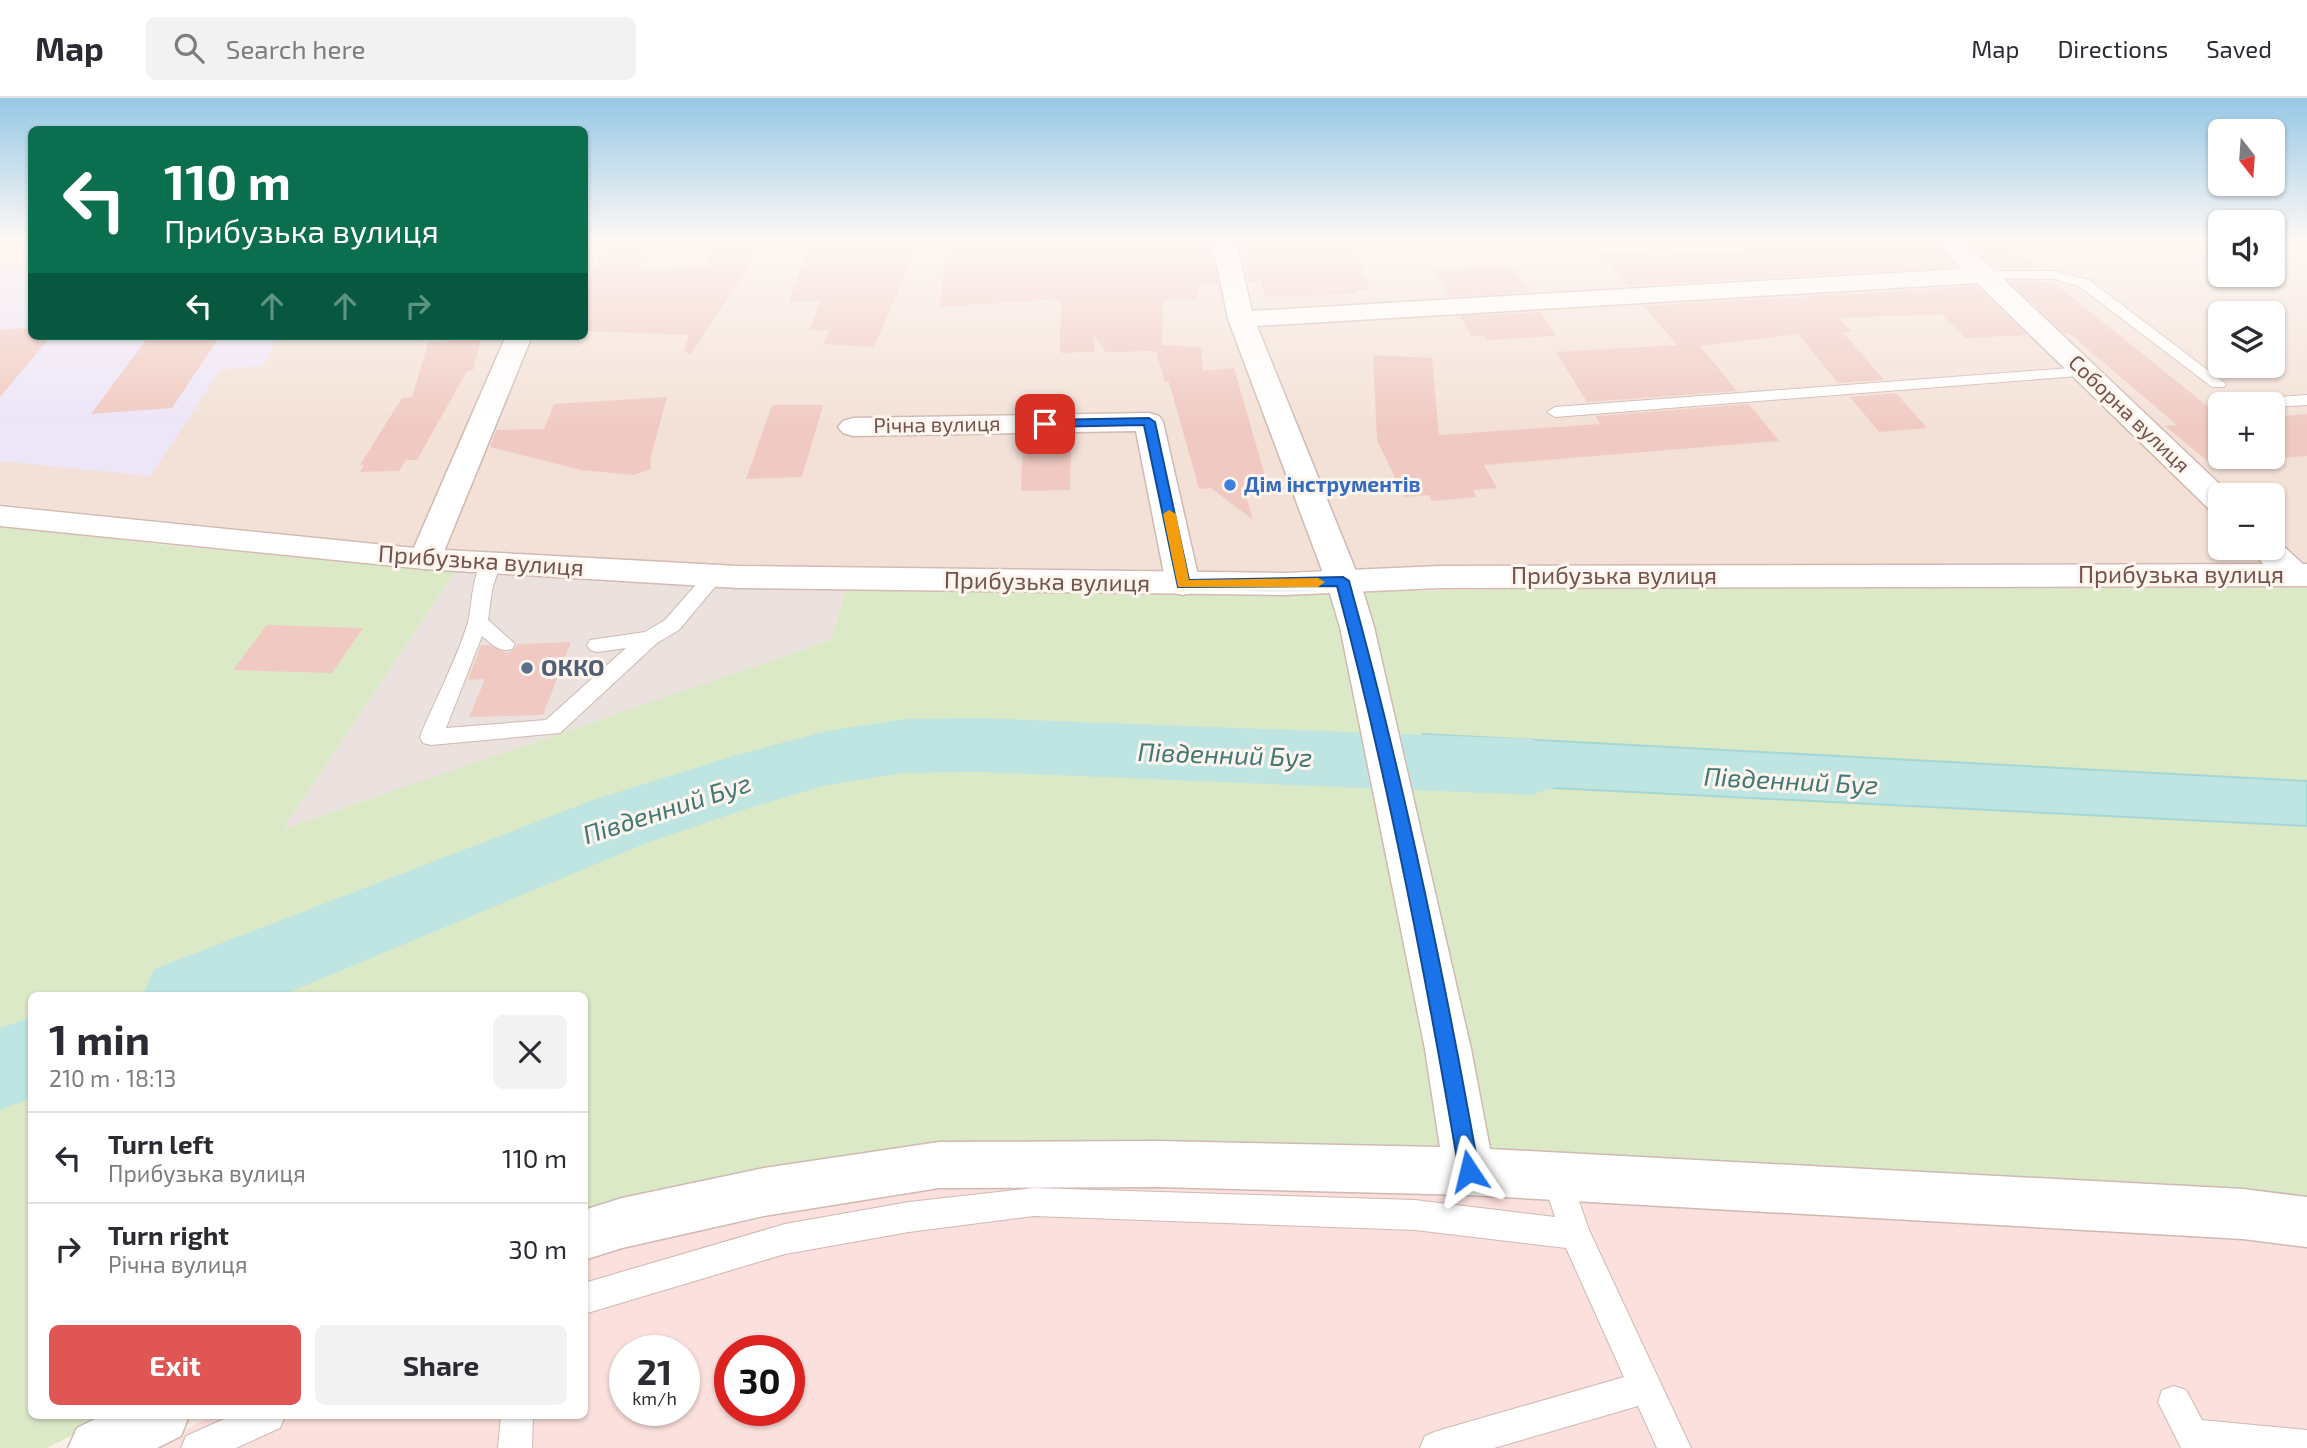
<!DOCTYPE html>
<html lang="en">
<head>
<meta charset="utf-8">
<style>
	body { margin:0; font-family:"Exo 2",sans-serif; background:#f2f2f3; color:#2b2b33; height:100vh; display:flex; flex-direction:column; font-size:26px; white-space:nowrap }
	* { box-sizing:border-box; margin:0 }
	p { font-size:23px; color:#7c7c81 }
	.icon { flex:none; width:38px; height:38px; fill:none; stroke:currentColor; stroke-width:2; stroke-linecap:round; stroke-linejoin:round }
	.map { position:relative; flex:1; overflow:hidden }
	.drawer { position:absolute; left:28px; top:894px; width:560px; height:427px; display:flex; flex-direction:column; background:#fff; border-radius:10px; box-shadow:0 2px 5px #0004 }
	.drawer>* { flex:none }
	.top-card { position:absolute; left:28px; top:28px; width:560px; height:214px; border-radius:10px; box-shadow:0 2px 5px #0004; background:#0b6e4f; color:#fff; overflow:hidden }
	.needle { width:46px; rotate:163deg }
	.tools { position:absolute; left:2208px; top:21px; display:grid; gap:14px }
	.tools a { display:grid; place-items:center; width:77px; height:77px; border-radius:10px; background:#fff; box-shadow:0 2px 5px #0004; font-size:35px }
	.speed { position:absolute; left:609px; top:1237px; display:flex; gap:14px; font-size:35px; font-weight:700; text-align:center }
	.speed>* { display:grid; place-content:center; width:91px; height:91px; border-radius:50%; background:#fff; box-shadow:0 2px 5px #0004; line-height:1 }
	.speed small { font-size:18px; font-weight:400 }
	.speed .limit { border:10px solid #d22; background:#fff; color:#111 }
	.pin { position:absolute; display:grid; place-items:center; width:60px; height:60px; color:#fff; margin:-30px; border-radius:14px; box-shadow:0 4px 10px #0006 }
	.me { position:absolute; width:77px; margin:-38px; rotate:350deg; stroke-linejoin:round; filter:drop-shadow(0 0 5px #0008) }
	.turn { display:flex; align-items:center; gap:24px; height:147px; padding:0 21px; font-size:32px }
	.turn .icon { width:91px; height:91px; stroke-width:2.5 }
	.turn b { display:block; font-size:49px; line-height:60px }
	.lanes { display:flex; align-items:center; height:66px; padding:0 21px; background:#0003; justify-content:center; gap:35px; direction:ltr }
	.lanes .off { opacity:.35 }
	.round { display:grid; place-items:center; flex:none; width:74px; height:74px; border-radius:10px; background:#f2f2f3 }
	.head { display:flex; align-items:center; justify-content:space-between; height:119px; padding:0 21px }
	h1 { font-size:42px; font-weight:700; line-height:52px }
	.cta { display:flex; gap:14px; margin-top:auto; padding:14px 21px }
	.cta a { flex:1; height:80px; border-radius:10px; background:#df5655; color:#fff; font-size:28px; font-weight:700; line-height:80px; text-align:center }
	.cta a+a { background:#f2f2f3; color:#2b2b33 }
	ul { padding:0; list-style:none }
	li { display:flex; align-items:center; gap:21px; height:91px; padding:0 21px; border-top:2px solid #e1e1e2 }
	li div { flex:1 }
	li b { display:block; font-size:26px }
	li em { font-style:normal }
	header { display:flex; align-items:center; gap:42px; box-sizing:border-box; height:98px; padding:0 35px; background:#fff; border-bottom:2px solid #e1e1e2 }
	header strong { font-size:33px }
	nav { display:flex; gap:38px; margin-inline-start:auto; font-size:24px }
	.search { width:490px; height:63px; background:#f2f2f3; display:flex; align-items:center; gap:18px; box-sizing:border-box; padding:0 24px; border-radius:10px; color:#7c7c81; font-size:26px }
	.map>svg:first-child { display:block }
	.residential { fill:#f3e1d7; fill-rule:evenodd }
	.commercial { fill:#fbe0dd; fill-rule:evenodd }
	.industrial { fill:#ebe2df }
	.education { fill:#ede5f8 }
	.green { fill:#dce9c7 }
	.water { fill:#bee5e2; stroke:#a4d6d3; stroke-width:2 }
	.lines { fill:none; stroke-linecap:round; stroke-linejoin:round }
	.river { fill:#bee5e2; fill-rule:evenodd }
	.building { fill:#f0cac2 }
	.lane-casing { stroke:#cfb9b1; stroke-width:2 }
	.street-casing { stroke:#cfb9b1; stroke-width:3 }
	.secondary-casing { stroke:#d5b9b2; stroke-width:3 }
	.lane { fill:#fff; fill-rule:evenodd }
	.street { fill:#fff; fill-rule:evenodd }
	.secondary { fill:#fff; fill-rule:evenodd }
	.route { fill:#1a73e8; stroke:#114b97; stroke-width:2 }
	.slow { fill:#f59e0b }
	.shop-dot { fill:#3f7fe0; stroke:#fef5ef; stroke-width:2.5 }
	.service-dot { fill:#5c6f8a; stroke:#fef5ef; stroke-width:2.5 }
	.labels { text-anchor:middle; stroke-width:6; stroke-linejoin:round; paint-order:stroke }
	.far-street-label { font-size:21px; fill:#75534d; stroke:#fef5ef }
	.far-shop-label { font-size:21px; font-weight:bold; fill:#366cbe; stroke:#fef5ef; text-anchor:start }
	.street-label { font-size:24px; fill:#75534d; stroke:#fef5ef }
	.service-label { font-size:24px; font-weight:bold; fill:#4e5e75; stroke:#fef5ef; text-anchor:start }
	.water-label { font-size:26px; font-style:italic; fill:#427976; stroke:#fef5ef }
</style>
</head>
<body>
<header>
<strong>Map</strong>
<div class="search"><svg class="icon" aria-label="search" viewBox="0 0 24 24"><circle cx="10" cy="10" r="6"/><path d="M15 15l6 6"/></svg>Search here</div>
<nav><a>Map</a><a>Directions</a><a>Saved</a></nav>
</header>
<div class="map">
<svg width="2307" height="1350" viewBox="0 0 2307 1350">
	<rect width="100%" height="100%" fill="#fcf0e9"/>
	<path class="residential" d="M 0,140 L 31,140 L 32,238 L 506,238 L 414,449 L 0,406 Z
		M 585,140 L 1933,140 L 2221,420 L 2221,450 L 2251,450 L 2268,467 L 1436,468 L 1183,476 L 743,469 L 445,452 L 532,238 L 584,238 Z
		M 1956,140 L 2221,140 L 2221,177 L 2273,177 L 2273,140 L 2307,140 L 2307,467 L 2301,467 L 2273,440 L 2273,397 L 2228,397 ZM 2221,215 L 2273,215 L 2273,268 L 2221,268 ZM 2221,306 L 2273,306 L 2273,359 L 2221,359 Z"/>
	<path class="commercial" d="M 938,1088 L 1472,1095 L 2307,1145 L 2307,1350 L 149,1350 L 212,1318 L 584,1318 L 585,1161 L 622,1147 ZM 625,1253 L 684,1253 L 684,1312 L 625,1312 ZM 730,1253 L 789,1253 L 789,1312 L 730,1312 Z"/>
	<path class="industrial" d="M 455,474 L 734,489 L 846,492 L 831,542 L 281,732 Z"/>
	<path class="education" d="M 31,168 L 32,238 L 279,238 L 262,268 L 220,272 L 150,378 L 0,363 L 0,170 Z"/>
	<path class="green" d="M 0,428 L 166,447 L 455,474 L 283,731 L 831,542 L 846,492 L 1183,497 L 1331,494 L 1341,530 L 1428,951 L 1443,1050 L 585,1115 L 584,898 L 32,898 L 32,1318 L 112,1318 L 47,1350 L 0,1350 Z
		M 2307,488 L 2307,1101 L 1487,1051 L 1361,494 L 1604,489 Z"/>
	<path class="water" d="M 1423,636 L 2307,683 L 2307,728 L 1434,684 Z"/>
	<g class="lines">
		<path class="river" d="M 979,620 L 1531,641 L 1557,649 L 1568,669 L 1557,689 L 1531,697 L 979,674 L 905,675 L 827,687 L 749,710 L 649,744 L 280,898 L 142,898 L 154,871 L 593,702 L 733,658 L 827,633 L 905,621 Z
			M 32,919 L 32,1000 L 0,1012 L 0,930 Z"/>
	</g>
	<path class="building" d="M 715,140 L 767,140 L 691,256 L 684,253 L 689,237 L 584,233 L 584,195 L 605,145 L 648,142 L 639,171 L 708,169 Z
		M 812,140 L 921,140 L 874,249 L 823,246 L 829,232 L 809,232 L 821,203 L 789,203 Z
		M 948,140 L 1208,140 L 1218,186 L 1197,187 L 1198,201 L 1163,202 L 1162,247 L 1201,249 L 1203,273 L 1234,270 L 1266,381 L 1255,382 L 1257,390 L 1244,391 L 1253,422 L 1211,390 L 1199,391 L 1169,284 L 1165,284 L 1156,253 L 1106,254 L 1094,238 L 1095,254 L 1060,255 L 1061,201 L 939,209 Z
		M 1238,140 L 1315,140 L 1316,147 L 1353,146 L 1370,192 L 1356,192 L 1358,196 L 1265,199 L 1261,183 L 1248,184 Z
		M 1811,140 L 1930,140 L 1956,169 L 1628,188 L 1600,154 L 1646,151 L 1653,158 L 1748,150 L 1746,148 Z
		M 1962,140 L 2000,140 L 2037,170 L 1996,170 Z
		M 1511,167 L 1528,194 L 1449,199 L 1434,172 Z
		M 2009,183 L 2053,184 L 2221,319 L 2221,359 L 2273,359 L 2273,319 L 2307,316 L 2307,358 L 2210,365 L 2165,328 L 2177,327 L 2069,235 L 2064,235 Z
		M 1976,188 L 2027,237 L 1966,240 L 1942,216 L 1839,220 L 1852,234 L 1843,234 L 1884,282 L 1838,285 L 1798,236 L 1700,248 L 1737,293 L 1587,304 L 1556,254 L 1677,247 L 1644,208 Z
		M 1541,214 L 1556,238 L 1487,242 L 1483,237 L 1471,238 L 1460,218 Z
		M 32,229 L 32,238 L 51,238 L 0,299 L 0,232 Z
		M 149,238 L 220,238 L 172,310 L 91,316 Z
		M 482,239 L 473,272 L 467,273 L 417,362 L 406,362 L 399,373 L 360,374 L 364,367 L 360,367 L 402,300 L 412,299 L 428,245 Z
		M 1373,257 L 1432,260 L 1439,337 L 1600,326 L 1596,318 L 1749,306 L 1779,343 L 1484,367 L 1497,390 L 1473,392 L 1476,399 L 1432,403 L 1429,397 L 1404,399 L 1377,342 Z
		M 1896,295 L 1927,330 L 1879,334 L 1850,299 Z
		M 667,299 L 650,362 L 651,371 L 634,377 L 581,372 L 490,349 L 496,332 L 544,331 L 554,306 Z
		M 772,307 L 823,307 L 802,379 L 746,381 Z
		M 1023,346 L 1071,346 L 1070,392 L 1021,393 Z
		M 267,527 L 363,530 L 332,575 L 233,572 Z
		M 571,544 L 543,617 L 469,619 L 485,581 L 468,582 L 481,547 L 488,547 L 507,555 L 514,552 L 518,546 Z"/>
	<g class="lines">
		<g class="lane-casing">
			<path id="lane" d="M 1985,173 L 2054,173 L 2089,182 L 2226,286 L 2224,289 L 2212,289 L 2079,188 L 2054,181 L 1980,180 L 1978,177 L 1980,174 Z
				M 2085,269 L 2091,271 L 2093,274 L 2091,277 L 1555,319 L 1547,314 L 1555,309 Z
				M 2307,297 L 2307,307 L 2273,309 L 2273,306 L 2255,305 L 2263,300 Z
				M 490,460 L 497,462 L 500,466 L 492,492 L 488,522 L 515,546 L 512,551 C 499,555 492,546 482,538 L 446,630 L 546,622 L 626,550 L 597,554 L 590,552 L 587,547 L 590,542 L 645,534 L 665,522 L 707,474 L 721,474 L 724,478 L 679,532 L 657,545 L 560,635 L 431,647 L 423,645 L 420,639 C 434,604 458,559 468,524 C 473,503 471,481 483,462 Z
				M 1556,1062 L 1566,1066 L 1589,1132 L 1691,1350 L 1657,1350 L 1638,1308 L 1494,1350 L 1420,1350 L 1425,1338 L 1437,1333 L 1624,1279 L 1566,1150 L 1415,1132 L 1034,1118 L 909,1134 L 785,1156 L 584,1216 L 584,1185 L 785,1126 L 909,1104 L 1034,1090 L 1415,1102 L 1555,1119 L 1541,1076 L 1546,1066 Z
				M 2174,1288 L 2186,1292 L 2202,1322 L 2307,1332 L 2307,1350 L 2181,1350 L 2158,1304 L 2162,1292 Z
				M 231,1318 L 285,1318 L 280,1330 L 236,1350 L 181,1350 L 186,1338 Z
				M 501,1318 L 533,1318 L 532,1350 L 498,1350 Z"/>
		</g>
		<g class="street-casing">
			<path id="street" d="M 1211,140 L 1235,140 L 1252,213 L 1962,171 L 1932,140 L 1958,140 L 1994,172 L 2231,397 L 2221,397 L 2221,414 L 2210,412 L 1977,185 L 1257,228 L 1360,483 L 1374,529 L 1471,951 L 1490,1051 L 2243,1091 L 2307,1099 L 2307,1149 L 2243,1141 L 1469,1097 L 1158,1089 L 939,1090 L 764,1118 L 622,1150 L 584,1162 L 584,1112 L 622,1100 L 764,1070 L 939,1044 L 1158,1043 L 1440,1049 L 1425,951 L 1340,529 L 1326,483 L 1228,221 Z
				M 506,238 L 532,238 L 441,461 L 437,468 L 425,471 L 413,468 L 409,461 Z
				M 1149,315 L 1159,318 L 1163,324 L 1200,486 L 1195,494 L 1183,497 L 1171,494 L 1166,486 L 1136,333 L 853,338 L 843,335 L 838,329 L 843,323 L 853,320 Z
				M 2273,442 L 2278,443 L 2307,470 L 2307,484 C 2282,491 2264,469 2251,450 L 2273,450 Z
				M 101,1318 L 189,1318 L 181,1338 L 157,1350 L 68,1350 L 77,1330 Z"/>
		</g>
		<g class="secondary-casing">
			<path id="secondary" d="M 0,408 L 425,451 L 738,468 L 1284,475 L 1439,468 L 2307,466 L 2307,488 L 1439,490 L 1284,497 L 738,490 L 425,471 L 0,428 Z"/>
		</g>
		<use href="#lane" class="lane"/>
		<use href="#street" class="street"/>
		<use href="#secondary" class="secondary"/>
	</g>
	<linearGradient id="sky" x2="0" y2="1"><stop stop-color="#97c8e6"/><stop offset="0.43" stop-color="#fef8f5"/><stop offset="1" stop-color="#fef8f5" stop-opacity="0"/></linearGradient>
	<rect width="2307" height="329" fill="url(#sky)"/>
	<path class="route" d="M 1149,320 L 1155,324 L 1189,482 L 1343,479 L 1349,483 C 1403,677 1444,875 1479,1073 L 1476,1080 L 1469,1082 L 1462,1080 L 1459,1073 C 1426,877 1388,680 1337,488 L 1178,489 L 1144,327 L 1045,329 L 1039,326 L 1045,322 Z"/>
	<path class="slow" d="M 1169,412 L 1176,416 L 1189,482 L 1318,480 L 1325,484 L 1318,489 L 1178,489 L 1163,416 Z"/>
	<circle class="shop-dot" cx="1230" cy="387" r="7"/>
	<circle class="service-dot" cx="527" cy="570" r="7"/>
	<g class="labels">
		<g class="far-street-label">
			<text transform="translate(2129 316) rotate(44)" y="7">Соборна вулиця</text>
			<text transform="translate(937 327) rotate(-1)" y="7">Річна вулиця</text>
		</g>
		<g class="far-shop-label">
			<text x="1244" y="394">Дім інструментів</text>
		</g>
		<g class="street-label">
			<text transform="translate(481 463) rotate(4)" y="8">Прибузька вулиця</text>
			<text x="2181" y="485">Прибузька вулиця</text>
			<text x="1614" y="486">Прибузька вулиця</text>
			<text transform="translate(1047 484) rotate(1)" y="8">Прибузька вулиця</text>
		</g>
		<g class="service-label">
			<text x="541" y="578">ОККО</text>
		</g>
		<g class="water-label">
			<text transform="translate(1225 657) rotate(2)" y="9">Південний Буг</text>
			<text transform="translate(1791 683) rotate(3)" y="9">Південний Буг</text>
			<text transform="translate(667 711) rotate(-18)" y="9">Південний Буг</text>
		</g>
	</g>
</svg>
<div class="tools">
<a><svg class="needle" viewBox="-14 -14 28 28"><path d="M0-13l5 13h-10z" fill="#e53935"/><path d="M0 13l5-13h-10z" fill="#7c7c81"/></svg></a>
<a><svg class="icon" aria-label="sound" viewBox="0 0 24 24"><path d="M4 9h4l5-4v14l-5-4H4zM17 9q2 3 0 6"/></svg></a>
<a><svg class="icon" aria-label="layers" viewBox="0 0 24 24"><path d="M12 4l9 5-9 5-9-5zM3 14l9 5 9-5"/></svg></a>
<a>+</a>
<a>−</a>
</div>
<div class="speed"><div>21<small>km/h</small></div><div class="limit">30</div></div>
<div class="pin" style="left:1045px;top:326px;background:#d93025"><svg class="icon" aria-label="arrive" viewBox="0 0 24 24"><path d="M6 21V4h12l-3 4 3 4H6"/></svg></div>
<svg class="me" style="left:1469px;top:1073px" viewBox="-20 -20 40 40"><path d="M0-17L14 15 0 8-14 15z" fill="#1a73e8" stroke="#fff" stroke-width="4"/></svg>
<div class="top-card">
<div class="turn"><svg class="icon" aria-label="left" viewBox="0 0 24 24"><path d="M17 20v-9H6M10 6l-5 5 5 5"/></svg><div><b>110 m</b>Прибузька вулиця</div></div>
<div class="lanes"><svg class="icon" aria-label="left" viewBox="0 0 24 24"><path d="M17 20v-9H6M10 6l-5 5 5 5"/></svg><svg class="icon off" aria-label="ahead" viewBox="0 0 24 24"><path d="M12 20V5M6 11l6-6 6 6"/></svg><svg class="icon off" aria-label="ahead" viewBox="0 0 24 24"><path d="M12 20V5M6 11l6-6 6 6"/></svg><svg class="icon off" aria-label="right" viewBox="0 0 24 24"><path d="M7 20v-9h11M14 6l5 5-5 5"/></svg></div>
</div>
<section class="drawer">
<div class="head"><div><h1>1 min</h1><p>210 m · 18:13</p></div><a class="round"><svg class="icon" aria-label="close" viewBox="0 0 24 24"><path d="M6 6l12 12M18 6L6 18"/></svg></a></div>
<ul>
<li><svg class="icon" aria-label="left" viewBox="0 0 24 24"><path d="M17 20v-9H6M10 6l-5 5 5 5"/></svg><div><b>Turn left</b><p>Прибузька вулиця</p></div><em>110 m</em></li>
<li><svg class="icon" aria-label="right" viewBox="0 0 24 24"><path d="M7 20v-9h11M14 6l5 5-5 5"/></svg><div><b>Turn right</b><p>Річна вулиця</p></div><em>30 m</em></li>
</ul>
<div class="cta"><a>Exit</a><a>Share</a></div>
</section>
</div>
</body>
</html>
